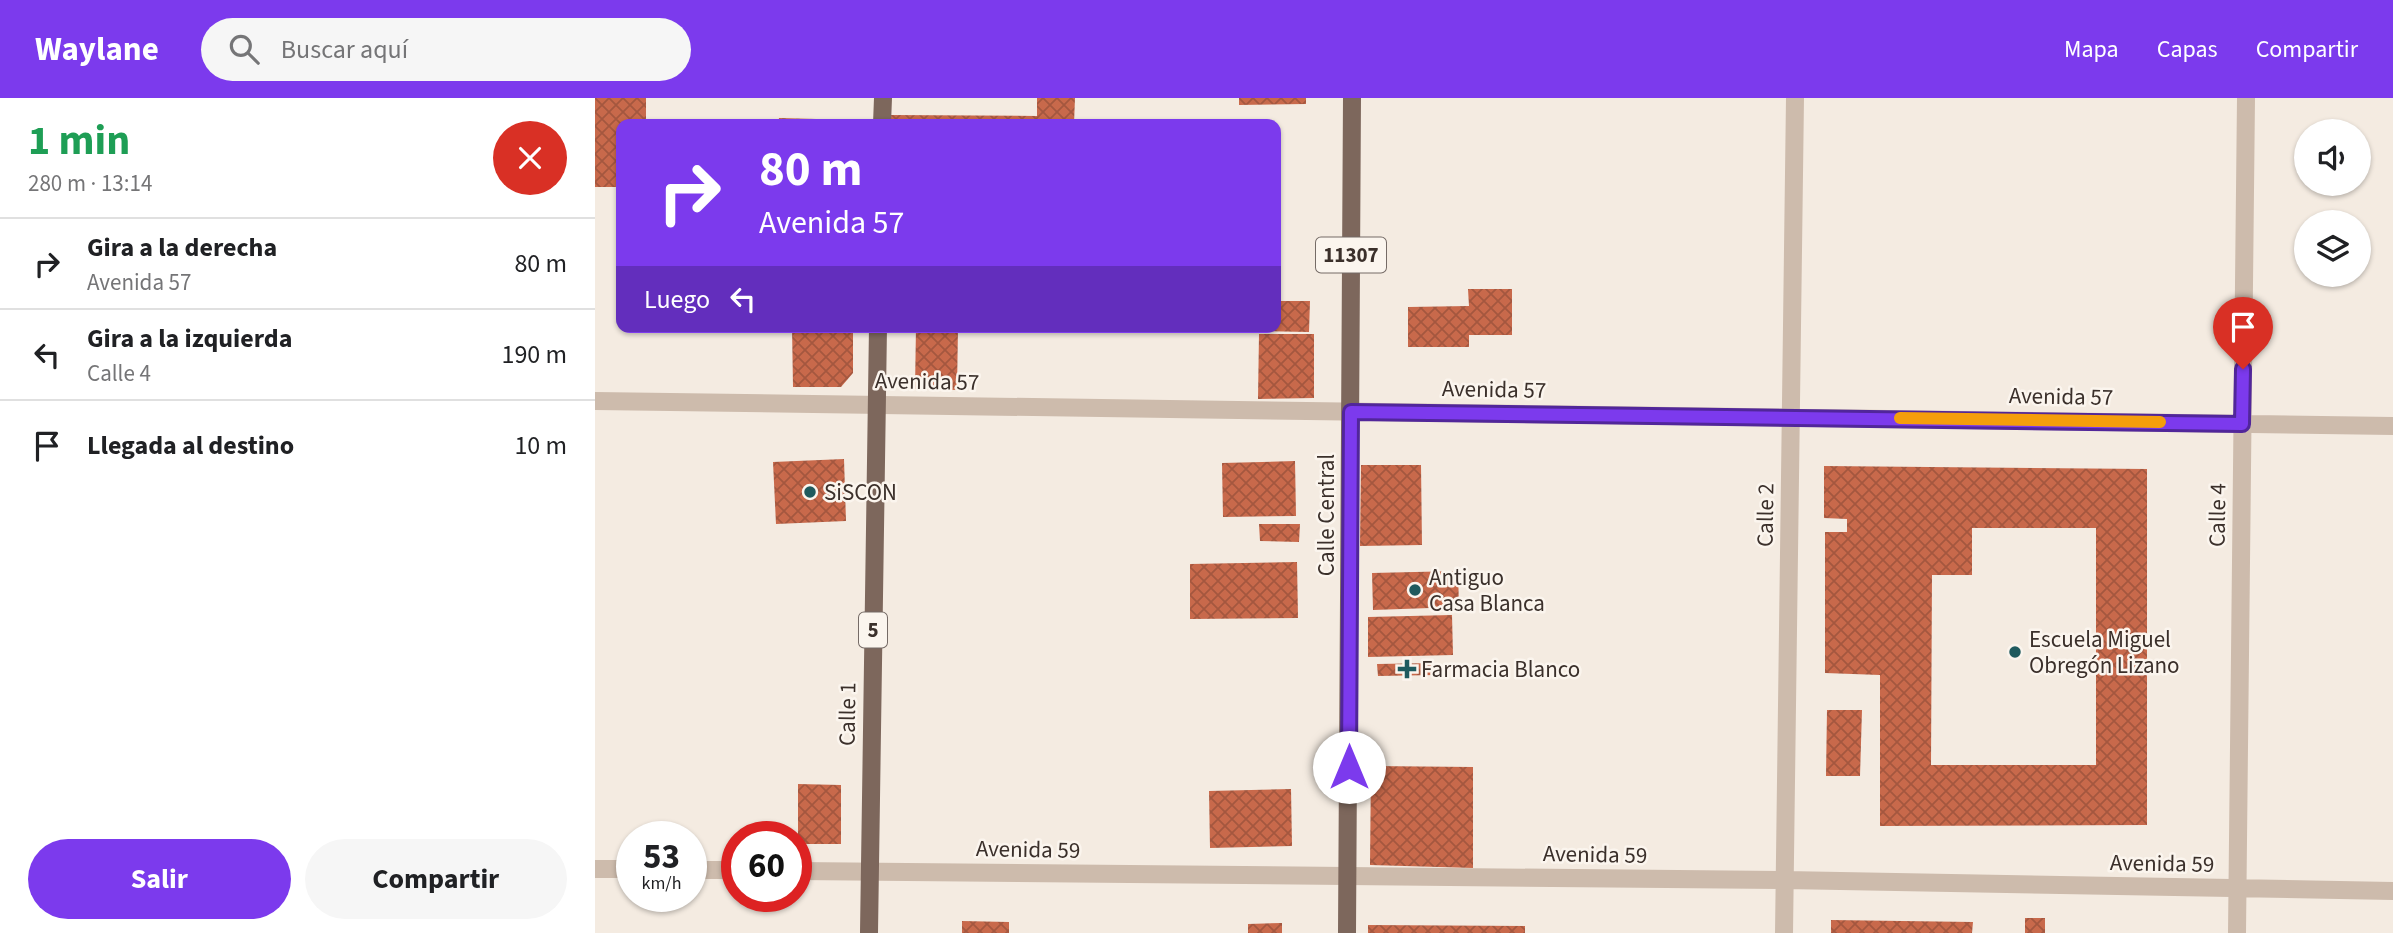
<!DOCTYPE html>
<html lang="es">
<head>
<meta charset="utf-8">
<style>
	body { margin:0; font-family:"Source Sans 3",sans-serif; background:#f6f6f6; color:#202124; height:100vh; display:flex; flex-direction:column; font-size:26px; white-space:nowrap }
	* { box-sizing:border-box; margin:0 }
	p { font-size:23px; color:#757577 }
	.icon { flex:none; width:38px; height:38px; fill:none; stroke:currentColor; stroke-width:2; stroke-linecap:round; stroke-linejoin:round }
	.map { position:relative; flex:1; overflow:hidden }
	.panel { display:flex; flex-direction:column; background:#fff; width:595px }
	.panel>* { flex:none }
	.top-card { position:absolute; left:21px; top:21px; width:665px; height:214px; border-radius:14px; box-shadow:0 2px 5px #0004; background:#7c3aed; color:#fff; overflow:hidden }
	.buttons { position:absolute; left:1699px; top:21px; display:grid; gap:14px }
	.buttons a { display:grid; place-items:center; width:77px; height:77px; border-radius:50%; background:#fff; box-shadow:0 2px 5px #0004; font-size:35px }
	.speed { position:absolute; left:21px; top:723px; display:flex; gap:14px; font-size:35px; font-weight:700; text-align:center }
	.speed>* { display:grid; place-content:center; width:91px; height:91px; border-radius:50%; background:#fff; box-shadow:0 2px 5px #0004; line-height:1 }
	.speed small { font-size:18px; font-weight:400 }
	.speed .limit { border:10px solid #d22; background:#fff; color:#111 }
	.pin { position:absolute; display:grid; place-items:center; width:60px; height:60px; color:#fff; margin:-72px -30px; border-radius:50% 50% 50% 0; rotate:-45deg; box-shadow:0 0 7px #0007 }
	.pin .icon { rotate:45deg }
	.me { position:absolute; width:77px; margin:-38px; rotate:0deg; stroke-linejoin:round; filter:drop-shadow(0 0 5px #0008) }
	.turn { display:flex; align-items:center; gap:24px; height:147px; padding:0 28px; font-size:32px }
	.turn .icon { width:91px; height:91px; stroke-width:2.5 }
	.turn b { display:block; font-size:49px; line-height:60px }
	.then { display:flex; align-items:center; height:66px; padding:0 28px; background:#0003; gap:14px; font-size:26px }
	.round { display:grid; place-items:center; flex:none; width:74px; height:74px; border-radius:37px; background:#f6f6f6 }
	.head { display:flex; align-items:center; justify-content:space-between; height:119px; padding:0 28px }
	h1 { font-size:42px; font-weight:700; line-height:52px; color:#1e9e55 }
	.action { display:flex; gap:14px; margin-top:auto; padding:14px 28px }
	.action a { flex:1; height:80px; border-radius:42px; background:#7c3aed; color:#fff; font-size:28px; font-weight:700; line-height:80px; text-align:center }
	.action a+a { background:#f6f6f6; color:#202124 }
	ul { padding:0; list-style:none }
	li { display:flex; align-items:center; gap:21px; height:91px; padding:0 28px; border-top:2px solid #e0e0e0 }
	li div { flex:1 }
	li b { display:block; font-size:26px }
	li em { font-style:normal }
	header { display:flex; align-items:center; gap:42px; box-sizing:border-box; height:98px; padding:0 35px; background:#7c3aed; color:#fff }
	header strong { font-size:33px }
	nav { display:flex; gap:38px; margin-inline-start:auto; font-size:24px }
	.search { width:490px; height:63px; background:#f6f6f6; display:flex; align-items:center; gap:18px; box-sizing:border-box; padding:0 24px; border-radius:38px; color:#757577; font-size:26px }
	main { display:flex; flex:1; min-height:0 }
	.map>svg:first-child { display:block }
	.building { fill:url(#building-cross-hatch); fill-rule:evenodd }
	.lines { fill:none; stroke-linecap:round; stroke-linejoin:round }
	.street { stroke:#cdbbac; stroke-width:18 }
	.primary { stroke:#7d675c; stroke-width:18 }
	.route-casing { stroke:#51269a; stroke-width:18 }
	.route { stroke:#7c3aed; stroke-width:12 }
	.slow { stroke:#f59e0b; stroke-width:12 }
	.poi-dot { fill:#1f5a5e; stroke:#fbf5ee; stroke-width:2.5 }
	.labels { text-anchor:middle; stroke-width:5; stroke-linejoin:round; paint-order:stroke }
	.shield { fill:#fbf5ee; stroke:#756b66; stroke-width:2 }
	.shield-label { font-size:21px; font-weight:bold; fill:#3b302b }
	.street-label { font-size:23px; fill:#3b302b; stroke:#fbf5ee }
	.poi-label { font-size:23px; fill:#3b302b; stroke:#fbf5ee; text-anchor:start }
</style>
</head>
<body>
<header>
<strong>Waylane</strong>
<div class="search"><svg class="icon" aria-label="search" viewBox="0 0 24 24"><circle cx="10" cy="10" r="6"/><path d="M15 15l6 6"/></svg>Buscar aquí</div>
<nav><a>Mapa</a><a>Capas</a><a>Compartir</a></nav>
</header>
<main>
<section class="panel">
<div class="head"><div><h1>1 min</h1><p>280 m · 13:14</p></div><a class="round" style="background:#d93025;color:#fff"><svg class="icon" aria-label="close" viewBox="0 0 24 24"><path d="M6 6l12 12M18 6L6 18"/></svg></a></div>
<ul>
<li><svg class="icon" aria-label="right" viewBox="0 0 24 24"><path d="M7 20v-9h11M14 6l5 5-5 5"/></svg><div><b>Gira a la derecha</b><p>Avenida 57</p></div><em>80 m</em></li>
<li><svg class="icon" aria-label="left" viewBox="0 0 24 24"><path d="M17 20v-9H6M10 6l-5 5 5 5"/></svg><div><b>Gira a la izquierda</b><p>Calle 4</p></div><em>190 m</em></li>
<li><svg class="icon" aria-label="arrive" viewBox="0 0 24 24"><path d="M6 21V4h12l-3 4 3 4H6"/></svg><div><b>Llegada al destino</b></div><em>10 m</em></li>
</ul>
<div class="action"><a>Salir</a><a>Compartir</a></div>
</section>
<div class="map">
<svg width="1798" height="835" viewBox="0 0 1798 835">
	<defs>
		<pattern id="building-cross-hatch" width="8" height="8" patternUnits="userSpaceOnUse" patternTransform="scale(1.75)"><rect width="8" height="8" fill="#c8694b"/><path d="M0 0l8 8M0 8l8-8" fill="none" stroke="#a4573f"/></pattern>
	</defs>
	<rect width="100%" height="100%" fill="#f4ebe1"/>
	<path class="building" d="M 0,0 L 51,0 L 51,26 L 26,26 L 26,89 L 0,89 Z
		M 442,0 L 480,0 L 479,26 L 296,26 L 296,17 L 442,18 Z
		M 644,0 L 711,0 L 711,6 L 644,7 Z
		M 184,20 L 259,22 L 259,26 L 183,26 Z
		M 873,191 L 917,191 L 917,237 L 874,237 L 874,249 L 813,249 L 813,209 L 874,208 Z
		M 681,203 L 715,203 L 714,234 L 659,233 L 659,229 L 681,229 Z
		M 197,229 L 258,229 L 258,275 L 246,289 L 198,289 Z
		M 321,229 L 363,229 L 362,292 L 320,291 Z
		M 664,236 L 719,236 L 719,300 L 663,301 Z
		M 249,361 L 251,423 L 181,426 L 178,364 Z
		M 700,363 L 701,418 L 628,419 L 627,365 Z
		M 766,367 L 826,367 L 827,447 L 765,448 Z
		M 1229,368 L 1552,371 L 1552,727 L 1285,728 L 1285,577 L 1230,575 L 1230,434 L 1252,434 L 1252,421 L 1229,420 ZM 1377,430 L 1501,430 L 1501,667 L 1336,667 L 1337,477 L 1377,477 Z
		M 664,426 L 705,426 L 704,444 L 665,443 Z
		M 702,464 L 703,520 L 595,521 L 595,466 Z
		M 863,473 L 864,509 L 778,512 L 777,475 Z
		M 857,517 L 858,557 L 773,559 L 773,519 Z
		M 841,565 L 841,577 L 783,578 L 782,566 Z
		M 1232,612 L 1267,612 L 1265,678 L 1231,678 Z
		M 776,668 L 878,669 L 878,770 L 775,767 Z
		M 203,686 L 246,687 L 246,746 L 203,746 Z
		M 696,691 L 697,748 L 615,750 L 614,693 Z
		M 1430,820 L 1450,820 L 1450,835 L 1430,835 Z
		M 1236,822 L 1378,824 L 1377,835 L 1236,835 Z
		M 367,823 L 414,824 L 414,835 L 367,835 Z
		M 687,825 L 687,835 L 653,835 L 653,826 Z
		M 773,827 L 930,828 L 930,835 L 773,835 Z"/>
	<g class="lines">
		<path class="street" d="M 0,303 L 1798,328
			M 0,771 L 37,771
			M 96,772 L 142,772
			M 201,773 L 1190,782 L 1798,793
			M 1189,835 L 1200,0
			M 1642,835 L 1651,0"/>
		<path class="primary" d="M 287,26 L 288,0
			M 274,835 L 283,229
			M 752,835 L 757,0"/>
	</g>
	<g class="lines">
		<g class="route-casing">
			<path id="route" d="M 754,669 L 756,314 L 1647,326 L 1648,271"/>
		</g>
		<use href="#route" class="route"/>
		<path class="slow" d="M 1305,320 L 1565,324"/>
	</g>
	<g class="poi-dot">
		<circle cx="215" cy="394" r="7"/>
		<circle cx="820" cy="492" r="7"/>
		<circle cx="1420" cy="554" r="7"/>
		<path d="M808.5 560.5h7v7h7v7h-7v7h-7v-7h-7v-7h7z"/>
	</g>
	<g class="labels">
		<g class="shield">
			<rect x="721" y="139.5" width="70" height="35" rx="5"/>
			<rect x="264" y="514.5" width="28" height="35" rx="5"/>
		</g>
		<g class="shield-label">
			<text x="756" y="164">11307</text>
			<text x="278" y="539">5</text>
		</g>
		<g class="street-label">
			<text transform="translate(332 283) rotate(1)" y="8">Avenida 57</text>
			<text transform="translate(899 291) rotate(1)" y="8">Avenida 57</text>
			<text transform="translate(1466 298) rotate(1)" y="8">Avenida 57</text>
			<text transform="translate(731 417) rotate(-90)" y="8">Calle Central</text>
			<text transform="translate(1170 417) rotate(-89)" y="8">Calle 2</text>
			<text transform="translate(1622 417) rotate(-89)" y="8">Calle 4</text>
			<text transform="translate(252 616) rotate(-89)" y="8">Calle 1</text>
			<text transform="translate(433 751) rotate(1)" y="8">Avenida 59</text>
			<text transform="translate(1000 756) rotate(1)" y="8">Avenida 59</text>
			<text transform="translate(1567 765) rotate(1)" y="8">Avenida 59</text>
		</g>
		<g class="poi-label">
			<text x="229" y="402">SiSCON</text>
			<text x="834" y="487">Antiguo<tspan x="834" dy="26">Casa Blanca</tspan></text>
			<text x="1434" y="549">Escuela Miguel<tspan x="1434" dy="26">Obregón Lizano</tspan></text>
			<text x="826" y="579">Farmacia Blanco</text>
		</g>
	</g>
</svg>
<div class="buttons">
<a><svg class="icon" aria-label="sound" viewBox="0 0 24 24"><path d="M4 9h4l5-4v14l-5-4H4zM17 9q2 3 0 6"/></svg></a>
<a><svg class="icon" aria-label="layers" viewBox="0 0 24 24"><path d="M12 4l9 5-9 5-9-5zM3 14l9 5 9-5"/></svg></a>
</div>
<div class="speed"><div>53<small>km/h</small></div><div class="limit">60</div></div>
<div class="pin" style="left:1648px;top:271px;background:#d93025"><svg class="icon" aria-label="arrive" viewBox="0 0 24 24"><path d="M6 21V4h12l-3 4 3 4H6"/></svg></div>
<svg class="me" style="left:754px;top:669px" viewBox="-20 -20 40 40"><circle r="19" fill="#fff"/><path d="M0-13L10 11 0 6-10 11z" fill="#7c3aed"/></svg>
<div class="top-card">
<div class="turn"><svg class="icon" aria-label="right" viewBox="0 0 24 24"><path d="M7 20v-9h11M14 6l5 5-5 5"/></svg><div><b>80 m</b>Avenida 57</div></div>
<div class="then">Luego<svg class="icon" aria-label="left" viewBox="0 0 24 24"><path d="M17 20v-9H6M10 6l-5 5 5 5"/></svg></div>
</div>
</div>
</main>
</body>
</html>
